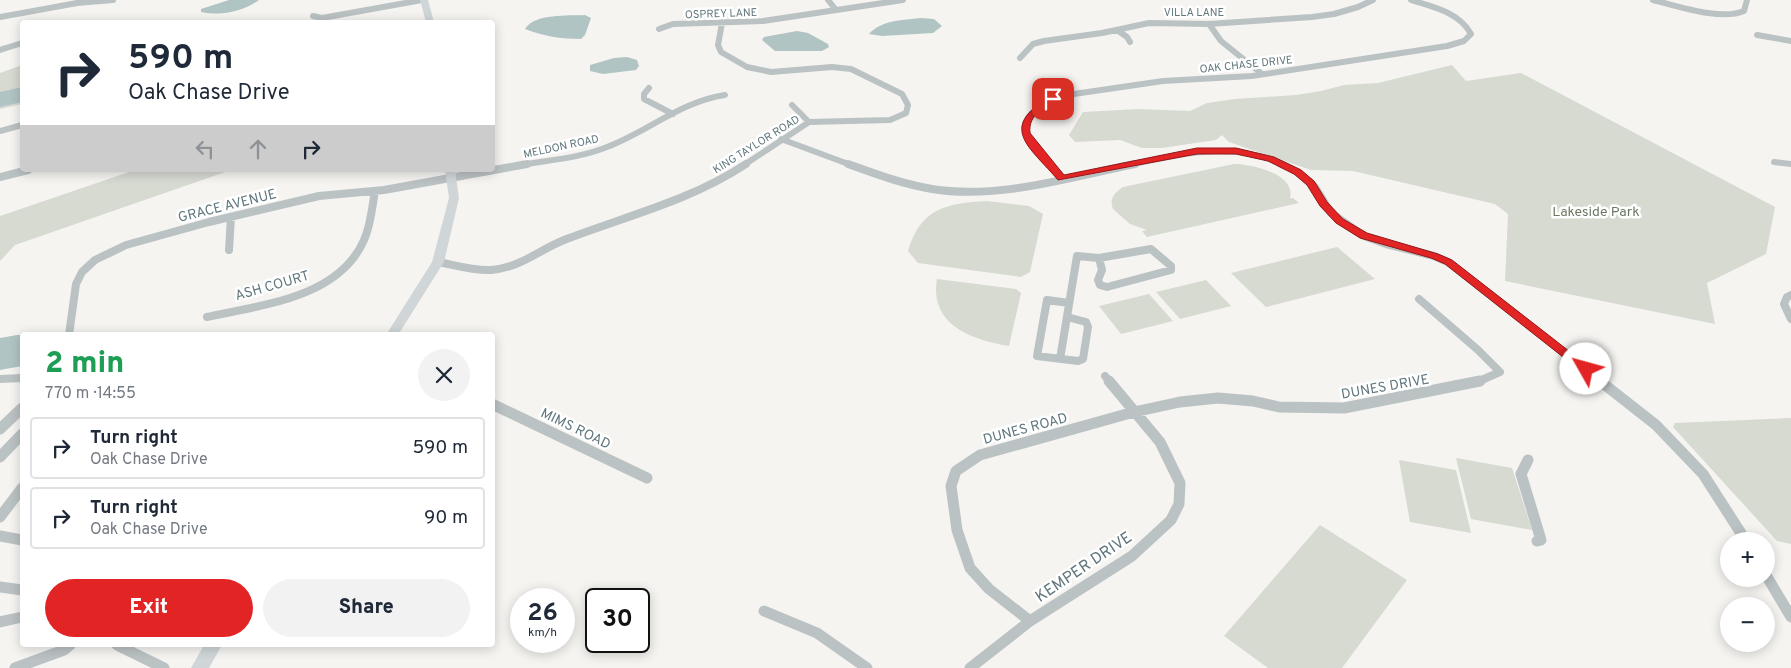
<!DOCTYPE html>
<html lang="en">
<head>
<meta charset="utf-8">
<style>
	body { margin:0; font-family:Overpass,sans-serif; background:#f2f2f3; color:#1f2937; height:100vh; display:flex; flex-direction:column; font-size:19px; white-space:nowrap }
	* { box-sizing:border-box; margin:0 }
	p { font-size:16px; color:#747a83 }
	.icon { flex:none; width:28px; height:28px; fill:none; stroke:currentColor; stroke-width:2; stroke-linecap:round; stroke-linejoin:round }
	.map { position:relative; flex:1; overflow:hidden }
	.sheet { position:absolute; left:20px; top:332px; width:475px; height:315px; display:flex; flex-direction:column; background:#fff; border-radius:5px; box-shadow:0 2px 12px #0003 }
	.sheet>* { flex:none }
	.guide { position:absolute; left:20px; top:20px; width:475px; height:152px; border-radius:5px; box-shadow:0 2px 12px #0003; background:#fff; color:#1f2937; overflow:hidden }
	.fabs { position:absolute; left:1720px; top:532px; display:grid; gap:10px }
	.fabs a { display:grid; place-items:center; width:55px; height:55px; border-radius:50%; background:#fff; box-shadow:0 2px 12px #0003; font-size:25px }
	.speed { position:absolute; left:510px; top:588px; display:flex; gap:10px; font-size:25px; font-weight:700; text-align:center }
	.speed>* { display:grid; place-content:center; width:65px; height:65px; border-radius:50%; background:#fff; box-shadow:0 2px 12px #0003; line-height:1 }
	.speed small { font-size:12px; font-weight:400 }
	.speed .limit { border:2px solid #111; border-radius:8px; background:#fff; color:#111 }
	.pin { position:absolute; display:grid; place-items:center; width:42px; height:42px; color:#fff; margin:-21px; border-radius:10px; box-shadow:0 2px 8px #0006 }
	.me { position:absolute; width:55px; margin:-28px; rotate:308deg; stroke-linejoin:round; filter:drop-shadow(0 0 4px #0008) }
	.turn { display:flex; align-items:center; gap:18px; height:105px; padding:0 25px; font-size:22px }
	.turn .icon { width:65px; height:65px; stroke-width:2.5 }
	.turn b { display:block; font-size:35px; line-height:42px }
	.lanes { display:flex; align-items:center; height:48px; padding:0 25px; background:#0003; justify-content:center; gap:25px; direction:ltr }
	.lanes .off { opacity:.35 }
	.round { display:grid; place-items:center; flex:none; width:52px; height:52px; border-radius:26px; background:#f2f2f3 }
	.summary { display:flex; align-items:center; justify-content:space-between; height:85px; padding:0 25px }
	h1 { font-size:30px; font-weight:800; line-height:38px; color:#1e9e55 }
	.cta { display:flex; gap:10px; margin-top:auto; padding:10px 25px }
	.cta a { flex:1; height:58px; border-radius:30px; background:#e32425; color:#fff; font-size:20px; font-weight:800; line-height:58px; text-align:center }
	.cta a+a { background:#f2f2f3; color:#1f2937 }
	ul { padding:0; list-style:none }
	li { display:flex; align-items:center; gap:15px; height:62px; margin:0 10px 8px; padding:0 15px; border:2px solid #e0e1e3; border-radius:5px }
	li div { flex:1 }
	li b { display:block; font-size:19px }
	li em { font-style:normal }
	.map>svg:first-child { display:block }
	.green { fill:#d6dad1 }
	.water { fill:#b1c4c4 }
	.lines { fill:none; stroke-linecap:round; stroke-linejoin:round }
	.street-far2 { stroke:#bbc2c4; stroke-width:6 }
	.street-far1 { stroke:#bbc2c4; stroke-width:8 }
	.street { stroke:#bbc2c4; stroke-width:11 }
	.secondary { fill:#d0d6d8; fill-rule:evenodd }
	.route { fill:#e32425; stroke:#941718 }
	.labels { text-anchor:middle; stroke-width:5; stroke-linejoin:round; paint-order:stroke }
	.far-street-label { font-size:11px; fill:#60777d; stroke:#fff }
	.street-label { font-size:14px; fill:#60777d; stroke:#fff }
	.park-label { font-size:14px; fill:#6d7a63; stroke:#fff }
	.near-street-label { font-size:16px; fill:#60777d; stroke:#fff }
</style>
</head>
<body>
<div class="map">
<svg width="1791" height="668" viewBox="0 0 1791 668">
	<rect width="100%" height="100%" fill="#f5f4f1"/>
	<path class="green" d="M 22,65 L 22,104 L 0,109 L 0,73 Z
		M 1452,65 L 1466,81 L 1521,73 L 1775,207 L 1766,254 L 1707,283 L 1715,324 L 1505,281 L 1508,214 L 1495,204 L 1353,171 L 1311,170 L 1229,142 L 1222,135 L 1216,140 L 1162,148 L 1142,148 L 1120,140 L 1075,142 L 1069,135 L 1083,112 L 1138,109 L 1190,111 L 1207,103 L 1235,99 L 1296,95 L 1321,91 L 1344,85 L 1378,83 Z
		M 1234,164 C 1252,164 1296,174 1290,198 L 1293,198 L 1299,203 L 1147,237 L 1142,231 L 1147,230 L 1130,224 L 1113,209 C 1109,199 1114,193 1123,187 Z
		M 135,170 L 231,170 L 15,245 L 0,261 L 0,216 Z
		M 987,201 L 1029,206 L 1043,214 L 1030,272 L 1021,277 L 918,263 L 908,251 C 920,209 946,203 987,201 Z
		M 1337,247 L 1375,279 L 1266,307 L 1231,273 Z
		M 937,279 L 1016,289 L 1021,293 L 1009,346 C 972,340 929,325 937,279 Z
		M 1206,280 L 1231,306 L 1180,319 L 1156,292 Z
		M 1149,294 L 1173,321 L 1121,334 L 1099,306 Z
		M 1791,418 L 1791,544 L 1777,541 L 1673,427 L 1675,423 Z
		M 1456,458 L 1512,468 L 1532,530 L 1471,519 Z
		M 1399,460 L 1456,470 L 1471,533 L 1410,522 Z
		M 1320,525 L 1407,580 L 1342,668 L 1268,668 L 1224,636 Z"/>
	<path class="water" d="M 229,0 L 259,0 C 242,12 222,16 201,12 L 201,9 Z
		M 585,15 L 591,18 L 585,35 L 581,39 C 561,39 543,36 525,29 C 535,13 568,16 585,15 Z
		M 921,18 L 934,19 L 942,26 L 933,33 L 882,36 L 869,34 C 881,20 904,20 921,18 Z
		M 797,31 L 808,33 L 828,44 L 829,47 L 822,51 L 775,51 L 762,40 L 764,37 Z
		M 627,57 L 637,60 L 639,66 L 636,70 L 603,74 L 590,71 L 590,65 L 614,58 Z
		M 22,87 L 22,102 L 0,107 L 0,92 Z
		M 17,335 L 22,335 L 22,366 L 0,370 L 0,338 Z"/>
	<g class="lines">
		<path class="street-far2" d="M 828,0 L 836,10
			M 1653,0 C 1678,6 1721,21 1744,11 L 1747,0
			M 724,12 L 718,45 L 721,52 L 747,67 L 771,72 L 832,67 L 851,69 L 902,94 L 908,105 L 906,113 L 890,120 L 809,122 L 744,165
			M 313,16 L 322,18 L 422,0
			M 0,17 L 77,3 L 113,0
			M 1209,24 L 1221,41 L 1262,74
			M 659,29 L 673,24 L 763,21 L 903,0
			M 1117,30 L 1127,37 L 1130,42
			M 1757,35 L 1791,41
			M 0,50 L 22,43
			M 1020,58 L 1033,44 L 1044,41 L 1102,33 L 1149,23 L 1209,24 L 1312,17 L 1334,14 L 1358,7 L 1373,0
			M 649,88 L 644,94 L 644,99 L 673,114
			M 792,105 L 809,122
			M 0,131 L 22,125
			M 781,139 L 851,165
			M 1774,162 L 1791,164
			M 521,165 C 549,160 580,158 607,147 C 647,132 682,101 725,95
			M 1051,165 C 1043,156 1031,146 1026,134 C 1017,114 1052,99 1067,95 L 1163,81 L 1252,76 L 1447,46 L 1464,41 L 1471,34 C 1459,12 1433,7 1411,0
			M 1129,165 C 1182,154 1231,140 1284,165"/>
		<path class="street-far1" d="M 848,164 C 876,174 902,184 932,189 C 999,200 1069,177 1135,164
			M 1050,164 L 1062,178
			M 1281,164 L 1298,172 L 1315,187 L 1331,213 L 1364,236 L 1386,244 L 1434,256 L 1448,262 L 1601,382
			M 0,177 L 28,170
			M 1151,249 L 1171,266 L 1171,270 L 1107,287 L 1100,285 L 1098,280 L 1102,270 L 1099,258 Z
			M 229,250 L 231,217
			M 438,262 C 454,265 474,271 491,270 C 522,267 537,251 564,240 C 626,216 690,201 746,164
			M 1791,295 L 1787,297 L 1784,304 L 1791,319
			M 1419,299 L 1478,350 L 1500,372 L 1477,382
			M 207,317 C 261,305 339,298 364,240 C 371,225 372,207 375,191
			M 1067,317 L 1086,322 L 1088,327 L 1083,359 L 1078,361 L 1037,356 L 1047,300 L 1069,303
			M 69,335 L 76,284 L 82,272 L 95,260 L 126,245 L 209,222 L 319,196 L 384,190 L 527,164
			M 1060,359 L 1077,256 L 1099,258
			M 1105,376 L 1110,382
			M 0,379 L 22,378"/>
		<path class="street" d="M 1600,381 L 1656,425 L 1703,474 L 1746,541
			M 492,404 L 647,478
			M 0,429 L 22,408
			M 0,457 L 22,434
			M 1528,460 L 1521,474 L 1541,540 L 1537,541
			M 0,517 L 22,488
			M 0,536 L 22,540
			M 1766,575 L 1791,617
			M 0,587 L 22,590
			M 764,611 L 817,633 L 867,668
			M 1030,621 L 989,589 L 970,568 L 957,530 L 951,486 L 956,471 L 980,455 L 1134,412 L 1180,402 L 1218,398 L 1253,401 L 1279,407 L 1344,408 L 1480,381
			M 0,622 L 22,617
			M 117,645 L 164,668
			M 15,668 L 64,650 L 70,645
			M 970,668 L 1030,621 L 1132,556 L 1171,520 L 1179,504 L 1180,483 L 1160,442 L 1109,381"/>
		<path class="secondary" d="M 420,0 L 428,0 L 434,22 L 426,22 Z
			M 445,170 L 455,170 L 459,198 L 444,262 L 398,335 L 386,335 L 432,262 L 449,198 Z
			M 204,645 L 222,645 L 209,668 L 191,668 Z"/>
	</g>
	<path class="route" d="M 1050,97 L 1057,99 C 1045,110 1028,113 1030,133 L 1064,175 L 1197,148 L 1236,148 L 1274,157 L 1301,170 L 1314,181 L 1327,202 L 1343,219 L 1367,233 L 1438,254 L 1452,260 L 1592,369 L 1586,373 L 1582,372 L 1445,264 L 1431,258 L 1360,238 L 1336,223 L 1320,206 L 1307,185 L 1294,174 L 1268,161 L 1236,154 L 1197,154 L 1058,180 C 1030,147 997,128 1050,97 Z"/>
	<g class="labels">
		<g class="far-street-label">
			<text x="1194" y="16">VILLA LANE</text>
			<text transform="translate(721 13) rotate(-2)" y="4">OSPREY LANE</text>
			<text transform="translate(1246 64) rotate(-6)" y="4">OAK CHASE DRIVE</text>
			<text transform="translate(756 144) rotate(-32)" y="4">KING TAYLOR ROAD</text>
			<text transform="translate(561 146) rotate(-12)" y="4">MELDON ROAD</text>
		</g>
		<g class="street-label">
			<text transform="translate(227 205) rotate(-14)" y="5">GRACE AVENUE</text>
			<text transform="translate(272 285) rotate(-16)" y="5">ASH COURT</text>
			<text transform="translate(1385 386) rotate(-10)" y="5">DUNES DRIVE</text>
			<text transform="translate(576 428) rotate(26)" y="5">MIMS ROAD</text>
			<text transform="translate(1025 428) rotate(-15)" y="5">DUNES ROAD</text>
		</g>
		<g class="park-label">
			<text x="1596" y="216">Lakeside Park</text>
		</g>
		<g class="near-street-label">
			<text transform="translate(1083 566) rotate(-34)" y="6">KEMPER DRIVE</text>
		</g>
	</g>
</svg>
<div class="fabs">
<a>+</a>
<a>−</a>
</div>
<div class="speed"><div>26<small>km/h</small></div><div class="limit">30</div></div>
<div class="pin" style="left:1053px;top:99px;background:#d93025"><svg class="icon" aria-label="arrive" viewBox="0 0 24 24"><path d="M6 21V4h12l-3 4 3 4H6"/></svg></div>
<svg class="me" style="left:1586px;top:369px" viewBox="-20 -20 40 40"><circle r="19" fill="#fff"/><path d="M0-13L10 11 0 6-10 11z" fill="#e32425"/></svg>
<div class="guide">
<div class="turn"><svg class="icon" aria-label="right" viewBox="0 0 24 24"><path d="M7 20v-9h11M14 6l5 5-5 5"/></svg><div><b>590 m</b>Oak Chase Drive</div></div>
<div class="lanes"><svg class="icon off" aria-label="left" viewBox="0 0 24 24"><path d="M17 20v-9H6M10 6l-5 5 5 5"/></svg><svg class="icon off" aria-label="ahead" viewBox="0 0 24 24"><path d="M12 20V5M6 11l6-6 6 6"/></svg><svg class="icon" aria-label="right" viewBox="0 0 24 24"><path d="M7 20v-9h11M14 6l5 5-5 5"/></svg></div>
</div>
<section class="sheet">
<div class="summary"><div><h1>2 min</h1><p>770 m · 14:55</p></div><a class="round"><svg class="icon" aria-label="close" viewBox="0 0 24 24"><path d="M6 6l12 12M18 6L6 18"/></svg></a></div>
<ul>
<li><svg class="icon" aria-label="right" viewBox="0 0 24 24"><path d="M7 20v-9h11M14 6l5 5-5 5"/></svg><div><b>Turn right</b><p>Oak Chase Drive</p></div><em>590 m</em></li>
<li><svg class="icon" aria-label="right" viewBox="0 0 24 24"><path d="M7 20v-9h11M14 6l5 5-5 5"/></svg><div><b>Turn right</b><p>Oak Chase Drive</p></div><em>90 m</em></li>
</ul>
<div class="cta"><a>Exit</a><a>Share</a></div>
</section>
</div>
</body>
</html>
